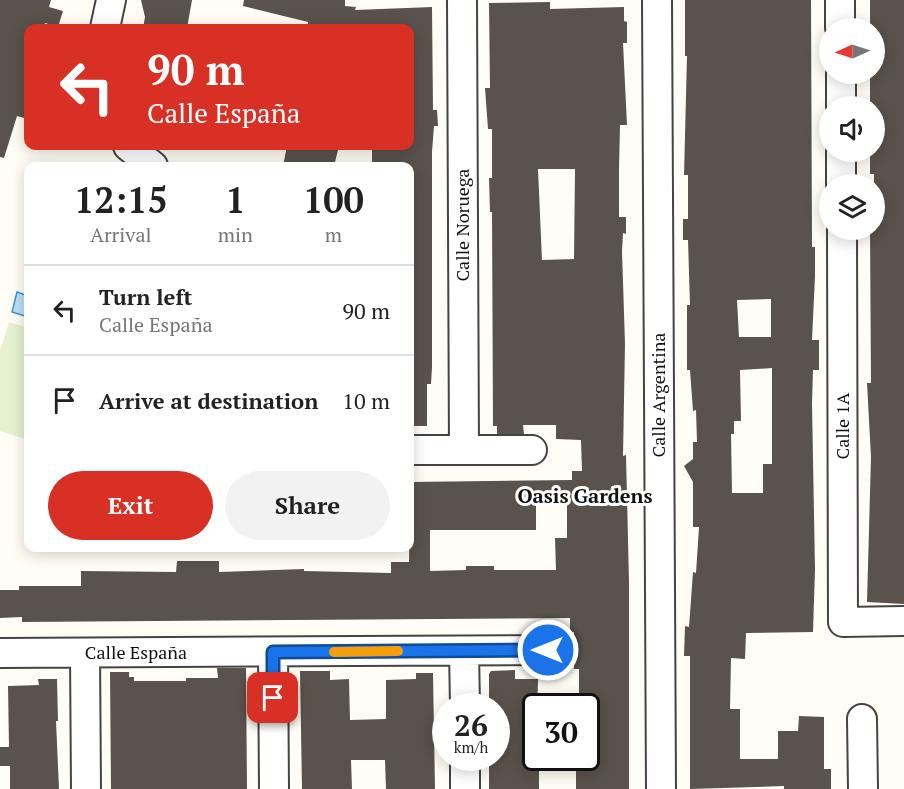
<!DOCTYPE html>
<html lang="en">
<head>
<meta charset="utf-8">
<style>
	body { margin:0; font-family:"PT Serif",serif; background:#f2f2f2; color:#222; height:100vh; display:flex; flex-direction:column; font-size:22px; white-space:nowrap }
	* { box-sizing:border-box; margin:0 }
	p { font-size:20px; color:#767676 }
	.icon { flex:none; width:33px; height:33px; fill:none; stroke:currentColor; stroke-width:2; stroke-linecap:round; stroke-linejoin:round }
	.map { position:relative; flex:1; overflow:hidden }
	.sheet { position:absolute; left:24px; top:162px; width:390px; height:390px; display:flex; flex-direction:column; background:#fff; border-radius:12px; box-shadow:0 3px 15px #0003 }
	.sheet>* { flex:none }
	.guide { position:absolute; left:24px; top:24px; width:390px; height:126px; border-radius:12px; box-shadow:0 3px 15px #0003; background:#d93025; color:#fff; overflow:hidden }
	.needle { width:39px; rotate:267deg }
	.controls { position:absolute; left:819px; top:18px; display:grid; gap:12px }
	.controls a { display:grid; place-items:center; width:66px; height:66px; border-radius:50%; background:#fff; box-shadow:0 3px 15px #0003; font-size:30px }
	.speed { position:absolute; left:432px; top:693px; display:flex; gap:12px; font-size:30px; font-weight:700; text-align:center }
	.speed>* { display:grid; place-content:center; width:78px; height:78px; border-radius:50%; background:#fff; box-shadow:0 3px 15px #0003; line-height:1 }
	.speed small { font-size:15px; font-weight:400 }
	.speed .limit { border:3px solid #111; border-radius:9px; background:#fff; color:#111 }
	.pin { position:absolute; display:grid; place-items:center; width:51px; height:51px; color:#fff; margin:-26px; border-radius:12px; box-shadow:0 3px 9px #0006 }
	.me { position:absolute; width:66px; margin:-33px; rotate:270deg; stroke-linejoin:round; filter:drop-shadow(0 0 4px #0008) }
	.turn { display:flex; align-items:center; gap:21px; height:126px; padding:0 24px; font-size:27px }
	.turn .icon { width:78px; height:78px; stroke-width:2.5 }
	.turn b { display:block; font-size:42px; line-height:51px }
	.eta { display:flex; justify-content:space-evenly; align-items:center; height:102px; text-align:center }
	.eta b { font-size:36px; font-weight:700; line-height:42px }
	.cta { display:flex; gap:12px; margin-top:auto; padding:12px 24px }
	.cta a { flex:1; height:69px; border-radius:36px; background:#d93025; color:#fff; font-size:24px; font-weight:700; line-height:69px; text-align:center }
	.cta a+a { background:#f2f2f2; color:#222 }
	ul { padding:0; list-style:none }
	li { display:flex; align-items:center; gap:18px; height:90px; padding:0 24px; border-top:2px solid #e0e0e0 }
	li div { flex:1 }
	li b { display:block; font-size:22px }
	li em { font-style:normal }
	.map>svg:first-child { display:block }
	.pitch { fill:#e6f2cf }
	.water { fill:#b9e0f7; stroke:#3f96cf; stroke-width:1.5 }
	.building { fill:#5a524d; fill-rule:evenodd }
	.lines { fill:none; stroke-linecap:round; stroke-linejoin:round }
	.minor-casing { stroke:#444; stroke-width:32 }
	.minor { stroke:#fff; stroke-width:28 }
	.route-casing { stroke:#114b97; stroke-width:15 }
	.route { stroke:#1a73e8; stroke-width:10 }
	.slow { stroke:#f59e0b; stroke-width:10 }
	.labels { text-anchor:middle; stroke-width:6; stroke-linejoin:round; paint-order:stroke }
	.street-label { font-size:18px; fill:#111; stroke:#fff }
	.neighbourhood-label { font-size:20px; font-weight:bold; fill:#111; stroke:#fff }
</style>
</head>
<body>
<div class="map">
<svg width="904" height="789" viewBox="0 0 904 789">
	<rect width="100%" height="100%" fill="#fffdf5"/>
	<path class="pitch" d="M 9,322 L 28,328 L 28,440 L 0,431 L 0,351 Z"/>
	<path class="water" d="M 17,292 L 28,296 L 28,317 L 12,312 Z"/>
	<path class="building" d="M 0,0 L 51,0 L 49,7 L 63,11 L 58,27 L 45,23 L 43,28 L 28,28 L 28,119 L 17,116 L 4,158 L 0,157 Z
		M 141,0 L 192,0 L 187,28 L 143,28 L 145,17 Z
		M 244,0 L 345,0 L 345,6 L 356,7 L 355,10 L 432,7 L 433,110 L 437,110 L 438,126 L 434,126 L 432,152 L 432,367 L 431,384 L 427,384 L 427,426 L 410,426 L 410,166 L 372,166 L 372,146 L 410,146 L 410,28 L 307,28 L 308,22 L 243,6 Z
		M 685,0 L 811,0 L 812,247 L 815,247 L 815,276 L 812,340 L 819,340 L 819,370 L 813,370 L 812,403 L 815,569 L 813,632 L 746,633 L 745,659 L 731,658 L 730,709 L 740,709 L 740,759 L 778,759 L 778,731 L 798,731 L 799,716 L 824,717 L 824,769 L 831,769 L 831,789 L 784,789 L 784,786 L 690,789 L 690,656 L 684,656 L 685,626 L 689,627 L 693,572 L 696,573 L 699,527 L 693,527 L 693,482 L 684,466 L 693,459 L 693,442 L 697,442 L 696,410 L 693,411 L 690,370 L 687,370 L 687,305 L 690,305 L 688,240 L 683,240 L 683,219 L 688,219 L 688,175 L 684,175 L 687,56 L 685,56 ZM 771,299 L 771,337 L 739,337 L 737,300 ZM 772,368 L 772,464 L 763,464 L 763,493 L 732,493 L 731,434 L 734,434 L 734,421 L 741,421 L 740,370 Z
		M 870,0 L 904,0 L 904,604 L 867,602 L 871,457 L 867,383 L 871,383 L 870,230 L 874,230 L 874,174 L 870,174 L 870,152 L 874,152 L 874,106 L 870,106 L 870,74 L 874,74 L 874,28 L 870,28 Z
		M 550,2 L 550,9 L 624,7 L 624,21 L 627,22 L 627,43 L 623,43 L 627,125 L 620,125 L 619,168 L 619,217 L 626,217 L 626,234 L 623,233 L 622,251 L 625,344 L 623,456 L 626,455 L 629,582 L 629,789 L 576,789 L 576,758 L 586,758 L 586,706 L 579,706 L 579,669 L 574,669 L 574,632 L 570,632 L 570,618 L 22,622 L 22,617 L 0,618 L 0,590 L 19,590 L 19,586 L 81,586 L 81,571 L 176,572 L 177,561 L 219,561 L 219,572 L 304,569 L 304,571 L 391,573 L 391,562 L 409,562 L 410,482 L 572,480 L 572,471 L 582,471 L 581,440 L 556,439 L 556,425 L 523,425 L 524,434 L 497,434 L 497,426 L 493,426 L 492,212 L 490,212 L 489,178 L 492,178 L 492,129 L 488,129 L 485,88 L 490,88 L 489,3 ZM 538,169 L 575,169 L 574,259 L 542,260 ZM 567,499 L 567,538 L 555,538 L 556,570 L 494,570 L 494,566 L 466,566 L 466,570 L 430,571 L 430,530 L 536,530 L 536,500 Z
		M 287,146 L 339,146 L 334,166 L 283,166 Z
		M 217,668 L 246,668 L 247,789 L 111,789 L 110,672 L 129,672 L 129,677 L 134,677 L 134,681 L 186,681 L 186,678 L 218,678 Z
		M 515,670 L 515,679 L 538,679 L 536,758 L 539,758 L 539,789 L 489,789 L 489,763 L 491,758 L 496,758 L 496,706 L 489,706 L 489,674 L 491,671 Z
		M 300,671 L 330,671 L 330,680 L 349,679 L 350,720 L 386,719 L 386,680 L 416,679 L 416,673 L 433,673 L 435,789 L 386,789 L 385,760 L 351,760 L 352,789 L 302,789 Z
		M 38,679 L 57,679 L 58,721 L 56,721 L 59,789 L 10,789 L 10,766 L 0,766 L 0,747 L 9,747 L 8,686 L 39,685 Z"/>
	<g class="lines">
		<g class="minor-casing">
			<path id="minor" d="M 462,0 L 464,450
				M 657,0 L 661,789
				M 840,0 L 840,28
				M 105,28 L 111,0
				M 841,74 L 841,106
				M 128,146 L 153,166
				M 841,152 L 841,184
				M 842,230 L 843,622 L 904,621
				M 410,450 L 532,450
				M 464,651 L 465,706
				M 273,652 L 274,789
				M 0,653 L 548,650
				M 85,653 L 86,789
				M 862,719 L 863,789
				M 465,758 L 465,789"/>
		</g>
		<use href="#minor" class="minor"/>
	</g>
	<g class="lines">
		<g class="route-casing">
			<path id="route" d="M 273,698 L 273,652 L 548,650"/>
		</g>
		<use href="#route" class="route"/>
		<path class="slow" d="M 334,652 L 398,651"/>
	</g>
	<g class="labels">
		<g class="street-label">
			<text transform="translate(463 225) rotate(-90)" y="6">Calle Noruega</text>
			<text transform="translate(659 395) rotate(-90)" y="6">Calle Argentina</text>
			<text transform="translate(843 426) rotate(-90)" y="6">Calle 1A</text>
			<text x="136" y="659">Calle España</text>
		</g>
		<g class="neighbourhood-label">
			<text x="585" y="503">Oasis Gardens</text>
		</g>
	</g>
</svg>
<div class="controls">
<a><svg class="needle" viewBox="-14 -14 28 28"><path d="M0-13l5 13h-10z" fill="#e53935"/><path d="M0 13l5-13h-10z" fill="#767676"/></svg></a>
<a><svg class="icon" aria-label="sound" viewBox="0 0 24 24"><path d="M4 9h4l5-4v14l-5-4H4zM17 9q2 3 0 6"/></svg></a>
<a><svg class="icon" aria-label="layers" viewBox="0 0 24 24"><path d="M12 4l9 5-9 5-9-5zM3 14l9 5 9-5"/></svg></a>
</div>
<div class="speed"><div>26<small>km/h</small></div><div class="limit">30</div></div>
<div class="pin" style="left:273px;top:698px;background:#d93025"><svg class="icon" aria-label="arrive" viewBox="0 0 24 24"><path d="M6 21V4h12l-3 4 3 4H6"/></svg></div>
<svg class="me" style="left:548px;top:650px" viewBox="-20 -20 40 40"><circle r="17" fill="#1a73e8" stroke="#fff" stroke-width="3"/><path d="M0-11L8 9 0 5-8 9z" fill="#fff"/></svg>
<div class="guide">
<div class="turn"><svg class="icon" aria-label="left" viewBox="0 0 24 24"><path d="M17 20v-9H6M10 6l-5 5 5 5"/></svg><div><b>90 m</b>Calle España</div></div>
</div>
<section class="sheet">
<div class="eta">
<div><b>12:15</b><p>Arrival</p></div>
<div><b>1</b><p>min</p></div>
<div><b>100</b><p>m</p></div>
</div>
<ul>
<li><svg class="icon" aria-label="left" viewBox="0 0 24 24"><path d="M17 20v-9H6M10 6l-5 5 5 5"/></svg><div><b>Turn left</b><p>Calle España</p></div><em>90 m</em></li>
<li><svg class="icon" aria-label="arrive" viewBox="0 0 24 24"><path d="M6 21V4h12l-3 4 3 4H6"/></svg><div><b>Arrive at destination</b></div><em>10 m</em></li>
</ul>
<div class="cta"><a>Exit</a><a>Share</a></div>
</section>
</div>
</body>
</html>
